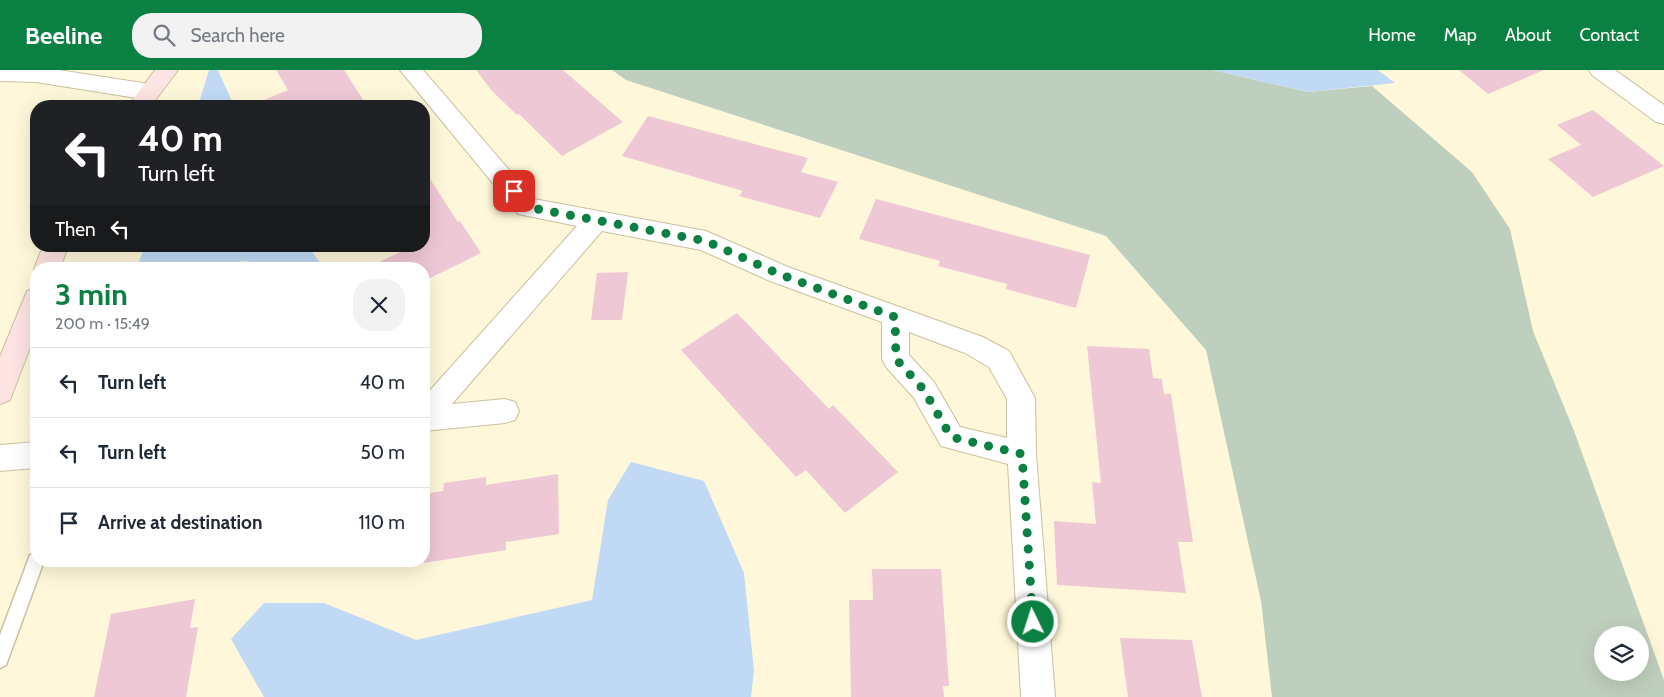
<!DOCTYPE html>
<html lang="en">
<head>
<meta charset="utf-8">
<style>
	body { margin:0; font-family:Cabin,sans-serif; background:#f2f2f3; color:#1f2937; height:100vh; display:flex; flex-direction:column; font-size:19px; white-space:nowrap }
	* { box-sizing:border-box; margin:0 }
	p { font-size:16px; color:#747a83 }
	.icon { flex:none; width:28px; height:28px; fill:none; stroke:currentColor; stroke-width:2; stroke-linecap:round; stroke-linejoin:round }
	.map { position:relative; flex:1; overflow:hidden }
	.details { position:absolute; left:30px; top:192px; width:400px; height:305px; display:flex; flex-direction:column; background:#fff; border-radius:20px; box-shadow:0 5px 20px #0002 }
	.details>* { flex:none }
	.hud { position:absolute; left:30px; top:30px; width:400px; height:152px; border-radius:20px; box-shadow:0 5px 20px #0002; background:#202124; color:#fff; overflow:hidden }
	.fabs { position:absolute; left:1594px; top:556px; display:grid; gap:10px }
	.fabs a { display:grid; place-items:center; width:55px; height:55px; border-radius:50%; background:#fff; box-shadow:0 5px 20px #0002; font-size:25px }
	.pin { position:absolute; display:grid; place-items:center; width:42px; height:42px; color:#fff; margin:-21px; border-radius:10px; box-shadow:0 2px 8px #0006 }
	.me { position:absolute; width:55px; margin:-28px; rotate:356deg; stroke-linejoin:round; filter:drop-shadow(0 0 4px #0008) }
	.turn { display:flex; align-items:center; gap:18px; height:105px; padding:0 25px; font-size:22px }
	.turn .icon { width:65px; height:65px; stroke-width:2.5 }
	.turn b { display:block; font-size:35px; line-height:42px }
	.then { display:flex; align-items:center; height:48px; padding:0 25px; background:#0003; gap:10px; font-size:19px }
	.round { display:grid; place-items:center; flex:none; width:52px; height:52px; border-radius:20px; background:#f2f2f3 }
	.summary { display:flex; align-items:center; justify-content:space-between; height:85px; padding:0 25px }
	h1 { font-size:30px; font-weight:800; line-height:38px; color:#0b8043 }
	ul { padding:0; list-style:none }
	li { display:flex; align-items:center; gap:15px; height:70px; padding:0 25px; border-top:1px solid #e0e1e3 }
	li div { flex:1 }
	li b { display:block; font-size:19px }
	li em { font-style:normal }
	header { display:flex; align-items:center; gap:30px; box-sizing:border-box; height:70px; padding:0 25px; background:#0b8043; color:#fff }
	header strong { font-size:24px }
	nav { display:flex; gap:28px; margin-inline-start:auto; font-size:18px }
	.search { width:350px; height:45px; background:#f2f2f3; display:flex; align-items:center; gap:12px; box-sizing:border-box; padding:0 18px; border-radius:20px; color:#747a83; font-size:19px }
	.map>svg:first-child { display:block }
	.green { fill:#bfcfbd; fill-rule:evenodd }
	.water { fill:#c0daf6 }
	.building { fill:#efc8d5 }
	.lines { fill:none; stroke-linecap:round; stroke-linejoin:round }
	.lane-casing { stroke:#cac19d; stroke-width:3 }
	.street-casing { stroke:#cac19d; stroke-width:2 }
	.secondary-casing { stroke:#cac19d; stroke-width:2 }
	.lane { fill:#fff; fill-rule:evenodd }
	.street { fill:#fff; fill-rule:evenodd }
	.secondary { fill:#fde3e1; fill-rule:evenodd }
	.route { stroke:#0b8043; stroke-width:9; stroke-dasharray:0 16.2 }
</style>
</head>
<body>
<header>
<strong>Beeline</strong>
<div class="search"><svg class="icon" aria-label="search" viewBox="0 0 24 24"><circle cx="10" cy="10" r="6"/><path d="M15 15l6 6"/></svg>Search here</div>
<nav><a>Home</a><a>Map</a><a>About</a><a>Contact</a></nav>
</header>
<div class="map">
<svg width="1664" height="627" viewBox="0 0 1664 627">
	<rect width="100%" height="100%" fill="#fef7d9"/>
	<path class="green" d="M 612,0 L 1213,0 L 1308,22 L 1372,16 L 1472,102 L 1510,159 L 1533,261 L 1574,361 L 1664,610 L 1664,627 L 1272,627 L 1261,531 L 1206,280 L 1106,166 L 626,10 ZM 1602,565 L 1640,565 L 1640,602 L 1602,602 Z"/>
	<path class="water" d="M 209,0 L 218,0 L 234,36 L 198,36 Z
		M 1213,0 L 1378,0 L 1395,13 L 1308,22 Z
		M 145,176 L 308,176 L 324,198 L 242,191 L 208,199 L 136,199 Z
		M 631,392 L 704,411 L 744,503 L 754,601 L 751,627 L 264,627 L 231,569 L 264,533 L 324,533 L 416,570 L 592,530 L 608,430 Z"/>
	<path class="building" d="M 276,0 L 344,0 L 367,36 L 250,36 L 288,20 Z
		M 476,0 L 563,0 L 623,52 L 562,86 L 519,44 L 517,45 L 492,21 Z
		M 1459,0 L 1544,0 L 1488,24 Z
		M 1593,40 L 1664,96 L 1593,127 L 1548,89 L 1581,75 L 1557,55 Z
		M 648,46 L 808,88 L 801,102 L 838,112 L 820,148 L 739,126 L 743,121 L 622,86 Z
		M 424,100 L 458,152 L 460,151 L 481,183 L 424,211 L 424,199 L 364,199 L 413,176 L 424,176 Z
		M 876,129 L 1090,185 L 1076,238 L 1006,219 L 1007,214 L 938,196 L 940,191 L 859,169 Z
		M 628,202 L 622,250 L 591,250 L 597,203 Z
		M 737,243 L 829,339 L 833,335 L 898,402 L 845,443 L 806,400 L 796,407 L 681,280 Z
		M 1087,276 L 1149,279 L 1153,308 L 1162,309 L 1164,324 L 1171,324 L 1193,472 L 1178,472 L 1186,523 L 1057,515 L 1054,451 L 1096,454 L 1092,412 L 1101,413 Z
		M 558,404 L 559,464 L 506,472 L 506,480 L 424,493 L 424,424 L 443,421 L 444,413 L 486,407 L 486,415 Z
		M 872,499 L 941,499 L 949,616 L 943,616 L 944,627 L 851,627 L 849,530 L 873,530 Z
		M 195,529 L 190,558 L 198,557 L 186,627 L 94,627 L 111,544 Z
		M 1120,568 L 1192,570 L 1202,627 L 1128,627 Z"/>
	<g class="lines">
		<g class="lane-casing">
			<path id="lane" d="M 36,483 L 36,491 L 44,491 L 6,595 L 0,598 L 0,565 L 30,485 Z"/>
		</g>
		<g class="street-casing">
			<path id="street" d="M 0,0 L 59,0 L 149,14 L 157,17 L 160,22 L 157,27 L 149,30 L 36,12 L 0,11 Z
				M 400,0 L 423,0 L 534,129 L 706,161 L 788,197 L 983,267 L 1009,281 L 1035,328 L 1036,384 L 1055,627 L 1021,627 L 1008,394 L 941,376 L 914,328 L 886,297 L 882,289 L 882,252 L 770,211 L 701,180 L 602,161 L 452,334 L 505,329 L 515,332 L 519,341 L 515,350 L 505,353 L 424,361 L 424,327 L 577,156 L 518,144 ZM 909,262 L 965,283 L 989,297 L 1007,329 L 1007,368 L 960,357 L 934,312 L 909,285 Z
				M 1589,0 L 1615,0 L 1664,35 L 1664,54 L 1656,52 L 1592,5 Z
				M 36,372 L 36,398 L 0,401 L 0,375 Z"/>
		</g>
		<g class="secondary-casing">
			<path id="secondary" d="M 155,0 L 178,0 L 151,36 L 128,36 Z
				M 43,176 L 68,176 L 60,199 L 36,199 L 36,203 L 34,199 Z
				M 36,218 L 36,262 L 10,330 L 0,334 L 0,287 L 27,221 Z"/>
		</g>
		<use href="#lane" class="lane"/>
		<use href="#street" class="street"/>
		<use href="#secondary" class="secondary"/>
	</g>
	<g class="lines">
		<path class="route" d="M 514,121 L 527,137 L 706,171 L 779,204 L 895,247 L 896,289 L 924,320 L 951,367 L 1022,384 L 1033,552"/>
	</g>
</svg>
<div class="fabs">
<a><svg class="icon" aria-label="layers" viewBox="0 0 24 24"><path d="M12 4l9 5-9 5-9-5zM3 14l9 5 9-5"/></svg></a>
</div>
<div class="pin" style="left:514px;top:121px;background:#d93025"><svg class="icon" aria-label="arrive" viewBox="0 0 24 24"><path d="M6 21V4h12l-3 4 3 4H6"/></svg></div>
<svg class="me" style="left:1033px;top:552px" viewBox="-20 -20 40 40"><circle r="17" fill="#0b8043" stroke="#fff" stroke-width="3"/><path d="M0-11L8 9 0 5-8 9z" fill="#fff"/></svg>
<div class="hud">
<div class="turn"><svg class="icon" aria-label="left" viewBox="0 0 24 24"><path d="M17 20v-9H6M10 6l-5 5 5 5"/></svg><div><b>40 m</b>Turn left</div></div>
<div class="then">Then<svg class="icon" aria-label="left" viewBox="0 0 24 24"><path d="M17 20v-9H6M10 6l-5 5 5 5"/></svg></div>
</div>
<section class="details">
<div class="summary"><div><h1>3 min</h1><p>200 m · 15:49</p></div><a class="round"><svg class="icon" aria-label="close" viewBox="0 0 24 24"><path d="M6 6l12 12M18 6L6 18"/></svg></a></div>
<ul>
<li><svg class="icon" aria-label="left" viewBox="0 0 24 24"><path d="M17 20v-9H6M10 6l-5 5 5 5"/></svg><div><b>Turn left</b></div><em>40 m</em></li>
<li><svg class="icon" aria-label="left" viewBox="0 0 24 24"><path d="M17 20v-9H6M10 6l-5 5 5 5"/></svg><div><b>Turn left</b></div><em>50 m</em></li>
<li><svg class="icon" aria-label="arrive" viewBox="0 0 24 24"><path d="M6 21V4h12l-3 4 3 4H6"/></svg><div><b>Arrive at destination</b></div><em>110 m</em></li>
</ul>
</section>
</div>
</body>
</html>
